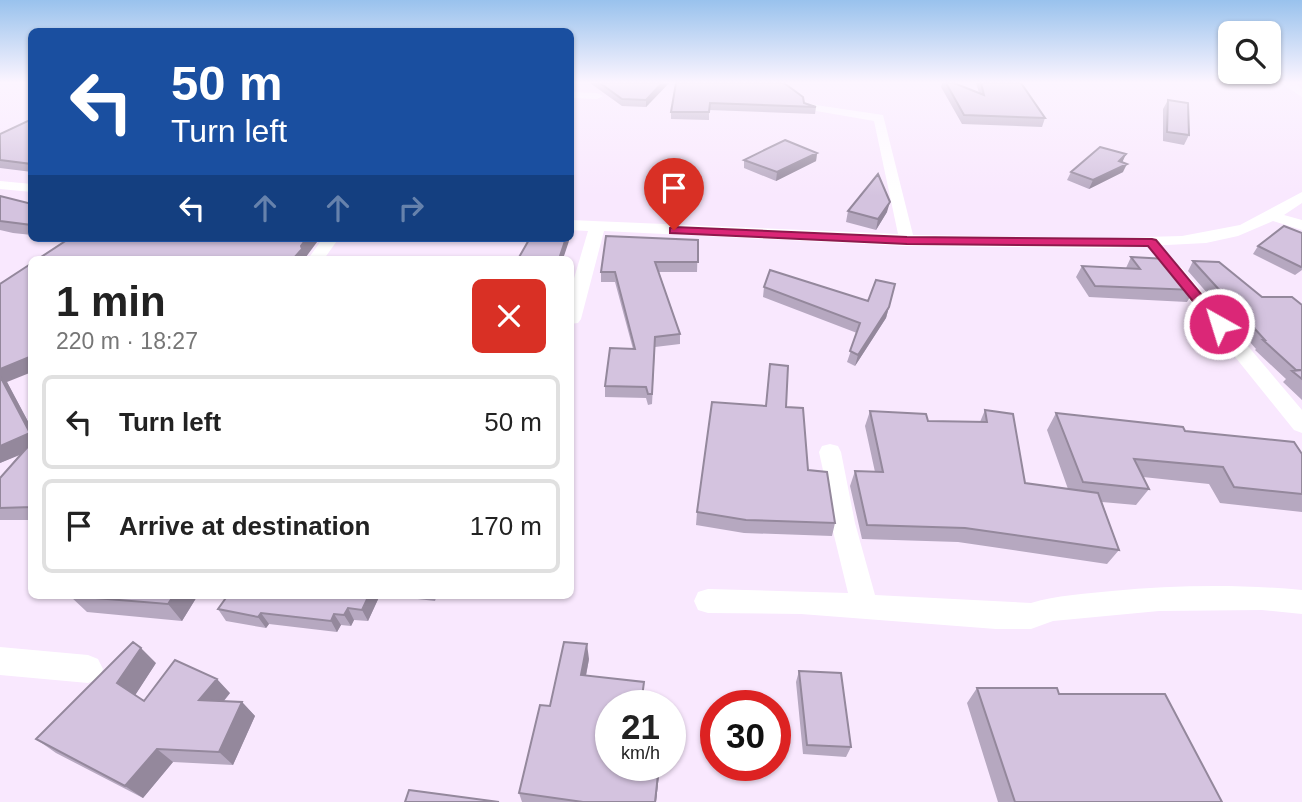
<!DOCTYPE html>
<html lang="en">
<head>
<meta charset="utf-8">
<style>
	body { margin:0; font-family:Helvetica,sans-serif; background:#f2f2f2; color:#222; height:100vh; display:flex; flex-direction:column; font-size:26px; white-space:nowrap }
	* { box-sizing:border-box; margin:0 }
	p { font-size:23px; color:#767676 }
	.icon { flex:none; width:38px; height:38px; fill:none; stroke:currentColor; stroke-width:2; stroke-linecap:round; stroke-linejoin:round }
	.map { position:relative; flex:1; overflow:hidden }
	.details { position:absolute; left:28px; top:256px; width:546px; height:343px; display:flex; flex-direction:column; background:#fff; border-radius:10px; box-shadow:0 2px 5px #0004 }
	.details>* { flex:none }
	.top-card { position:absolute; left:28px; top:28px; width:546px; height:214px; border-radius:10px; box-shadow:0 2px 5px #0004; background:#1a4fa0; color:#fff; overflow:hidden }
	.fabs { position:absolute; left:1218px; top:21px; display:grid; gap:14px }
	.fabs a { display:grid; place-items:center; width:63px; height:63px; border-radius:10px; background:#fff; box-shadow:0 2px 5px #0004; font-size:35px }
	.speed { position:absolute; left:595px; top:690px; display:flex; gap:14px; font-size:35px; font-weight:700; text-align:center }
	.speed>* { display:grid; place-content:center; width:91px; height:91px; border-radius:50%; background:#fff; box-shadow:0 2px 5px #0004; line-height:1 }
	.speed small { font-size:18px; font-weight:400 }
	.speed .limit { border:10px solid #d22; background:#fff; color:#111 }
	.pin { position:absolute; display:grid; place-items:center; width:60px; height:60px; color:#fff; margin:-72px -30px; border-radius:50% 50% 50% 0; rotate:-45deg; box-shadow:0 0 7px #0007 }
	.pin .icon { rotate:45deg }
	.me { position:absolute; width:77px; margin:-38px; rotate:321deg; stroke-linejoin:round; filter:drop-shadow(0 0 5px #0008) }
	.turn { display:flex; align-items:center; gap:24px; height:147px; padding:0 28px; font-size:32px }
	.turn .icon { width:91px; height:91px; stroke-width:2.5 }
	.turn b { display:block; font-size:49px; line-height:60px }
	.lanes { display:flex; align-items:center; height:66px; padding:0 28px; background:#0003; justify-content:center; gap:35px; direction:ltr }
	.lanes .off { opacity:.35 }
	.round { display:grid; place-items:center; flex:none; width:74px; height:74px; border-radius:10px; background:#f2f2f2 }
	.headline { display:flex; align-items:center; justify-content:space-between; height:119px; padding:0 28px }
	h1 { font-size:42px; font-weight:700; line-height:52px }
	ul { padding:0; list-style:none }
	li { display:flex; align-items:center; gap:21px; height:94px; margin:0 14px 10px; padding:0 14px; border:4px solid #e0e0e0; border-radius:10px }
	li div { flex:1 }
	li b { display:block; font-size:26px }
	li em { font-style:normal }
	.map>svg:first-child { display:block }
	.lines { fill:none; stroke-linecap:round; stroke-linejoin:round }
	.minor { fill:#fff; fill-rule:evenodd }
	.wall { fill:#b6a8c0 }
	.shaded-wall { fill:#94889c }
	.building { fill:#d4c3df; stroke:#94889c; stroke-width:2 }
	.route { fill:#db2777; stroke:#8e194d; stroke-width:2 }
</style>
</head>
<body>
<div class="map">
<svg width="1302" height="802" viewBox="0 0 1302 802">
	<rect width="100%" height="100%" fill="#f9e8fe"/>
	<g class="lines">
		<path class="minor" d="M 1281,83 L 1294,83 L 1302,89 L 1302,97 Z
			M 570,92 L 597,93 L 603,96 L 597,99 L 570,98 Z
			M 809,104 L 883,115 L 913,235 L 1108,238 L 1182,236 L 1240,225 L 1302,192 L 1302,203 L 1284,215 L 1302,220 L 1302,230 L 1273,221 L 1238,236 L 1206,243 L 1108,248 L 907,246 L 604,231 L 581,319 L 578,323 L 570,324 L 570,292 L 588,231 L 570,230 L 570,220 L 898,234 L 874,121 L 805,109 L 803,107 Z
			M 0,181 L 32,184 L 32,192 L 0,189 Z
			M 323,238 L 339,238 L 324,259 L 308,259 Z
			M 1175,266 L 1181,267 L 1302,410 L 1302,433 L 1294,430 L 1169,275 L 1167,271 L 1169,267 Z
			M 830,444 L 838,446 L 841,452 L 855,523 L 875,595 L 1031,603 C 1057,595 1084,594 1112,591 C 1175,585 1239,584 1302,590 L 1302,614 L 1262,610 L 1159,611 L 1053,621 L 1031,629 L 996,629 L 801,614 L 708,613 L 698,610 L 694,601 L 698,592 L 708,589 L 848,593 L 831,523 L 826,484 L 819,452 L 822,446 Z
			M 0,647 L 88,655 L 98,659 L 103,669 L 98,679 L 88,683 L 0,675 Z"/>
	</g>
	<path class="wall" d="M 590,83 L 669,83 L 646,107 L 622,106 Z
		M 676,83 L 804,103 L 816,107 L 815,114 L 709,110 L 709,120 L 671,119 L 671,112 Z
		M 942,83 L 954,83 L 979,93 L 976,83 L 1021,83 L 1045,118 L 1042,127 L 962,124 L 941,87 Z
		M 1168,100 L 1189,135 L 1184,145 L 1163,141 L 1163,109 Z
		M 32,119 L 32,172 L 0,168 L 0,134 Z
		M 817,153 L 816,161 L 776,181 L 744,168 L 744,160 Z
		M 1122,162 L 1123,172 L 1089,189 L 1067,180 L 1071,172 Z
		M 0,196 L 32,204 L 32,235 L 13,233 L 0,230 Z
		M 848,211 L 887,212 L 876,230 L 846,222 Z
		M 1302,233 L 1302,270 L 1295,275 L 1253,254 L 1258,246 Z
		M 698,240 L 697,272 L 659,272 L 680,334 L 680,344 L 655,347 L 652,404 L 648,405 L 646,398 L 605,397 L 605,386 L 633,349 L 615,282 L 601,282 L 601,272 Z
		M 1131,257 L 1194,290 L 1187,302 L 1089,297 L 1076,277 L 1082,266 L 1126,268 Z
		M 1193,261 L 1262,297 L 1302,305 L 1302,400 L 1283,382 L 1286,379 L 1255,350 L 1256,349 L 1188,271 Z
		M 895,284 L 886,318 L 855,366 L 847,362 L 857,333 L 763,297 L 764,287 L 868,301 Z
		M 770,364 L 808,470 L 835,523 L 832,536 L 744,533 L 696,525 L 697,512 L 766,406 Z
		M 7,382 L 32,429 L 32,520 L 0,520 L 0,478 L 20,454 L 0,463 Z
		M 985,410 L 1025,483 L 1068,489 L 1047,430 L 1056,413 L 1185,431 L 1302,454 L 1302,512 L 1220,503 L 1209,484 L 1143,477 L 1149,489 L 1136,505 L 1102,502 L 1119,550 L 1107,564 L 958,542 L 862,539 L 850,486 L 855,471 L 875,472 L 865,426 L 870,411 L 928,421 L 980,422 Z
		M 198,595 L 182,621 L 87,612 L 70,596 Z
		M 380,595 L 368,621 L 354,620 L 351,626 L 341,625 L 337,632 L 269,624 L 266,628 L 226,621 L 218,609 Z
		M 392,595 L 437,595 L 435,601 L 392,596 Z
		M 589,659 L 586,676 L 644,696 L 643,705 L 611,705 L 611,765 L 660,765 L 656,802 L 522,802 L 519,793 L 550,706 Z
		M 156,663 L 135,695 L 144,701 L 230,693 L 224,701 L 242,702 L 255,716 L 233,765 L 173,762 L 143,798 L 56,753 L 36,739 Z
		M 799,671 L 851,747 L 846,757 L 803,754 L 796,682 Z
		M 977,688 L 1059,694 L 1222,802 L 998,802 L 967,703 Z"/>
	<path class="shaded-wall" d="M 662,83 L 669,83 L 646,107 L 646,100 Z
		M 817,153 L 816,161 L 776,181 L 777,172 Z
		M 1126,154 L 1122,163 L 1127,164 L 1123,172 L 1089,189 L 1093,180 Z
		M 890,202 L 887,212 L 876,230 L 878,219 Z
		M 307,238 L 320,238 L 306,257 L 306,259 L 293,259 Z
		M 566,238 L 569,238 L 569,241 L 563,259 L 559,259 Z
		M 889,307 L 886,318 L 855,366 L 858,355 Z
		M 32,356 L 32,372 L 7,382 L 32,429 L 32,450 L 0,463 L 0,369 Z
		M 174,595 L 198,595 L 182,621 L 168,604 Z
		M 369,595 L 380,595 L 368,621 L 362,610 Z
		M 348,608 L 354,620 L 351,626 L 344,615 Z
		M 261,613 L 269,624 L 266,628 L 258,617 Z
		M 334,614 L 341,625 L 337,632 L 331,621 Z
		M 587,644 L 589,659 L 583,690 L 581,675 Z
		M 141,648 L 156,663 L 134,697 L 117,683 Z
		M 217,679 L 230,693 L 213,714 L 199,700 Z
		M 644,682 L 643,705 L 641,705 Z
		M 242,702 L 255,716 L 233,765 L 219,752 Z
		M 157,749 L 173,762 L 143,798 L 125,786 Z
		M 659,765 L 660,765 L 656,802 L 655,802 Z"/>
	<path class="building" d="M 600,83 L 662,83 L 646,100 L 622,99 Z
		M 676,83 L 784,83 L 803,97 L 804,103 L 816,107 L 710,103 L 709,112 L 671,112 Z
		M 946,83 L 954,83 L 984,95 L 981,83 L 1021,83 L 1045,118 L 964,115 Z
		M 1168,100 L 1188,103 L 1189,135 L 1167,132 Z
		M 32,119 L 32,164 L 0,160 L 0,134 Z
		M 785,140 L 817,153 L 777,172 L 744,160 Z
		M 1100,147 L 1126,154 L 1119,161 L 1127,164 L 1093,180 L 1071,172 Z
		M 878,174 L 890,202 L 878,219 L 848,211 Z
		M 0,196 L 32,204 L 32,225 L 0,221 Z
		M 1284,226 L 1302,233 L 1302,266 L 1301,267 L 1258,246 Z
		M 606,236 L 698,240 L 698,262 L 655,262 L 680,334 L 655,337 L 652,394 L 648,394 L 646,387 L 605,386 L 610,348 L 635,349 L 615,272 L 601,272 Z
		M 70,238 L 307,238 L 301,246 L 302,249 L 293,259 L 38,259 Z
		M 530,238 L 566,238 L 559,259 L 518,259 Z
		M 1131,257 L 1167,259 L 1194,290 L 1095,286 L 1082,266 L 1140,269 Z
		M 1193,261 L 1219,262 L 1262,297 L 1292,297 L 1302,305 L 1302,370 L 1296,370 L 1263,340 L 1265,340 Z
		M 32,263 L 32,356 L 0,369 L 0,284 Z
		M 770,270 L 868,301 L 876,280 L 895,284 L 889,307 L 858,355 L 850,351 L 860,323 L 764,287 Z
		M 770,364 L 788,366 L 786,407 L 803,408 L 808,470 L 827,472 L 835,523 L 746,520 L 697,512 L 712,402 L 766,406 Z
		M 1302,370 L 1302,379 L 1292,371 Z
		M 0,376 L 30,433 L 0,446 Z
		M 985,410 L 1013,414 L 1025,483 L 1098,493 L 1119,550 L 965,528 L 867,525 L 855,471 L 883,472 L 870,411 L 926,414 L 928,421 L 987,422 Z
		M 1056,413 L 1183,427 L 1185,431 L 1294,442 L 1302,454 L 1302,494 L 1234,487 L 1223,467 L 1134,459 L 1149,489 L 1083,482 Z
		M 32,442 L 32,507 L 0,508 L 0,478 Z
		M 71,595 L 174,595 L 168,604 L 70,596 Z
		M 228,595 L 369,595 L 362,610 L 348,608 L 344,615 L 334,614 L 331,621 L 261,613 L 258,617 L 218,609 Z
		M 133,642 L 141,648 L 117,683 L 144,701 L 175,660 L 217,679 L 199,700 L 242,702 L 219,752 L 157,749 L 125,786 L 36,739 Z
		M 564,642 L 587,644 L 581,675 L 644,682 L 641,705 L 611,705 L 611,765 L 659,765 L 655,802 L 583,802 L 519,793 L 540,705 L 550,706 Z
		M 799,671 L 841,673 L 851,747 L 807,745 Z
		M 977,688 L 1057,688 L 1059,694 L 1165,694 L 1222,802 L 1015,802 Z
		M 409,790 L 499,802 L 405,802 Z"/>
	<linearGradient id="sky" x2="0" y2="1"><stop stop-color="#99c2ed"/><stop offset="0.42" stop-color="#fcf5ff"/><stop offset="1" stop-color="#fcf5ff" stop-opacity="0"/></linearGradient>
	<rect width="1302" height="196" fill="url(#sky)"/>
	<path class="route" d="M 674,227 L 907,237 L 1152,239 L 1156,240 L 1226,324 L 1219,328 L 1214,327 L 1148,246 L 907,244 L 670,233 L 670,228 Z"/>
</svg>
<div class="fabs">
<a><svg class="icon" aria-label="search" viewBox="0 0 24 24"><circle cx="10" cy="10" r="6"/><path d="M15 15l6 6"/></svg></a>
</div>
<div class="speed"><div>21<small>km/h</small></div><div class="limit">30</div></div>
<div class="pin" style="left:674px;top:230px;background:#d93025"><svg class="icon" aria-label="arrive" viewBox="0 0 24 24"><path d="M6 21V4h12l-3 4 3 4H6"/></svg></div>
<svg class="me" style="left:1219px;top:324px" viewBox="-20 -20 40 40"><circle r="17" fill="#db2777" stroke="#fff" stroke-width="3"/><path d="M0-11L8 9 0 5-8 9z" fill="#fff"/></svg>
<div class="top-card">
<div class="turn"><svg class="icon" aria-label="left" viewBox="0 0 24 24"><path d="M17 20v-9H6M10 6l-5 5 5 5"/></svg><div><b>50 m</b>Turn left</div></div>
<div class="lanes"><svg class="icon" aria-label="left" viewBox="0 0 24 24"><path d="M17 20v-9H6M10 6l-5 5 5 5"/></svg><svg class="icon off" aria-label="ahead" viewBox="0 0 24 24"><path d="M12 20V5M6 11l6-6 6 6"/></svg><svg class="icon off" aria-label="ahead" viewBox="0 0 24 24"><path d="M12 20V5M6 11l6-6 6 6"/></svg><svg class="icon off" aria-label="right" viewBox="0 0 24 24"><path d="M7 20v-9h11M14 6l5 5-5 5"/></svg></div>
</div>
<section class="details">
<div class="headline"><div><h1>1 min</h1><p>220 m · 18:27</p></div><a class="round" style="background:#d93025;color:#fff"><svg class="icon" aria-label="close" viewBox="0 0 24 24"><path d="M6 6l12 12M18 6L6 18"/></svg></a></div>
<ul>
<li><svg class="icon" aria-label="left" viewBox="0 0 24 24"><path d="M17 20v-9H6M10 6l-5 5 5 5"/></svg><div><b>Turn left</b></div><em>50 m</em></li>
<li><svg class="icon" aria-label="arrive" viewBox="0 0 24 24"><path d="M6 21V4h12l-3 4 3 4H6"/></svg><div><b>Arrive at destination</b></div><em>170 m</em></li>
</ul>
</section>
</div>
</body>
</html>
